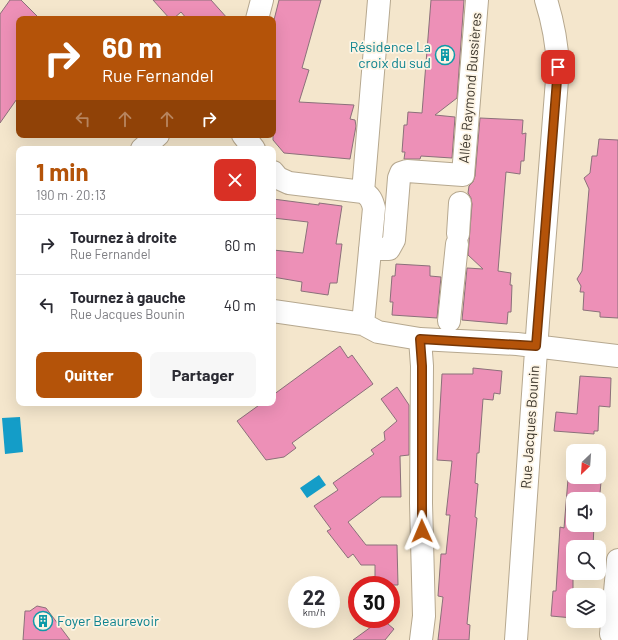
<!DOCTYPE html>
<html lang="fr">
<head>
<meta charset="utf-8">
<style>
	body { margin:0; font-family:Barlow,sans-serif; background:#f7f7f7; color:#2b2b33; height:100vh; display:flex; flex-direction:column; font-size:15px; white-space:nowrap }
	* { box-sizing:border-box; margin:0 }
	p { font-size:13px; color:#7c7c81 }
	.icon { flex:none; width:22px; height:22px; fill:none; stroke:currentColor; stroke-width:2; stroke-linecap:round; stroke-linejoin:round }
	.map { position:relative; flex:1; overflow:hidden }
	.panel { position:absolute; left:16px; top:146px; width:260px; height:260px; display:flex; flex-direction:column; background:#fff; border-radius:8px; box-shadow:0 4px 16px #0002 }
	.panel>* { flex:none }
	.guide { position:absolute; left:16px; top:16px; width:260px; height:122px; border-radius:8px; box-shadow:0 4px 16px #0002; background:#b45309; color:#fff; overflow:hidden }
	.needle { width:26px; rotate:205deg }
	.fabs { position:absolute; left:566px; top:444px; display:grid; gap:8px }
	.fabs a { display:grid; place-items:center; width:40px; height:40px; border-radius:8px; background:#fff; box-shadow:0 4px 16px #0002; font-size:20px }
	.speed { position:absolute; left:288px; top:576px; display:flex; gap:8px; font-size:20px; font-weight:700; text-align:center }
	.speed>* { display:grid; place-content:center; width:52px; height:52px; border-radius:50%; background:#fff; box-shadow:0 4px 16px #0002; line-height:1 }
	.speed small { font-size:10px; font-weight:400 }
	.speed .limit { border:6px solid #d22; background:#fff; color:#111 }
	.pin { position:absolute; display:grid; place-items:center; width:34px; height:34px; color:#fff; margin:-17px; border-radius:8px; box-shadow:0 2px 6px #0006 }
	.me { position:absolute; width:44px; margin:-22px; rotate:359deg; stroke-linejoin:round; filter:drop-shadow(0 0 3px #0008) }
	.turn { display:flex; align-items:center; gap:14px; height:84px; padding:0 20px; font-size:18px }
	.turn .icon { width:52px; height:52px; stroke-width:2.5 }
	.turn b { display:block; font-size:28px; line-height:34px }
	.lanes { display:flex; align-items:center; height:38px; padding:0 20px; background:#0003; justify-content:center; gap:20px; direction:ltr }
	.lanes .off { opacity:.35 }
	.round { display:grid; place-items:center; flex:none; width:42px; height:42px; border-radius:8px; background:#f7f7f7 }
	.head { display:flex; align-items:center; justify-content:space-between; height:68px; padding:0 20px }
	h1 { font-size:24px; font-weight:700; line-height:30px; color:#b45309 }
	.button { display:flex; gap:8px; margin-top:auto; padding:8px 20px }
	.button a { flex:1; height:46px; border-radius:8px; background:#b45309; color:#fff; font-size:16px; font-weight:700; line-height:46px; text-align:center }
	.button a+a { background:#f7f7f7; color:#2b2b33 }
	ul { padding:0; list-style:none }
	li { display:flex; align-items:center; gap:12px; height:60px; padding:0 20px; border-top:1px solid #e1e1e2 }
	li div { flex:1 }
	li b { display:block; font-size:15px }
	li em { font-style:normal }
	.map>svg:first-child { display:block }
	.water { fill:#149dc8 }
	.building { fill:#ed90b7; stroke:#8b707a }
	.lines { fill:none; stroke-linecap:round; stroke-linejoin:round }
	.minor-casing { stroke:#b6a88f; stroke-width:24 }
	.minor { stroke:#fff; stroke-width:22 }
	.route-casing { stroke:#753606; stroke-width:10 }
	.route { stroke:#b45309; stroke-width:7 }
	.labels { text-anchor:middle; stroke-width:3.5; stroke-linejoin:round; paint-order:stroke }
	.culture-label { font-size:14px; fill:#0d838f; stroke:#fdf4e4; text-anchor:end }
	.street-label { font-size:14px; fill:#3a342a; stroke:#fdf4e4 }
</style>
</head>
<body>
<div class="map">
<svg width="618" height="640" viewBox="0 0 618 640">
	<rect width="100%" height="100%" fill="#f4e6cc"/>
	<path class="water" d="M 20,417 L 23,452 L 5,454 L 2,418 Z
		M 319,475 L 326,485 L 307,498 L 300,488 Z"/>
	<path class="building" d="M 10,0 L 21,0 L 40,19 L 19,19 L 19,96 L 0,123 L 0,14 Z
		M 153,0 L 211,0 L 228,19 L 187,19 L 181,12 L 173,19 L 170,19 Z
		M 279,0 L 321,0 L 302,68 L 309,70 L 299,102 L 354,105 L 350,119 L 355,120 L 356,126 L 350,159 L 284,153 L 273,140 L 273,24 Z
		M 431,0 L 464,0 L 457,98 L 435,115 L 455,117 L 452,158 L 421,156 L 420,159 L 404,159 L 405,152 L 402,152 L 404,125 L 407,125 L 408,112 L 422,113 Z
		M 480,118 L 523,120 L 522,134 L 526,133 L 524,161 L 521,161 L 520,174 L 506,172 L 498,271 L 511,273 L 510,285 L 512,285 L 511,312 L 508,312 L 507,324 L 462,320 L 467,268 L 483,269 L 468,255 L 472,204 L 471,198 L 468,193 L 469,186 L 473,182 L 475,176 Z
		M 599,139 L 618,140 L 618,318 L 600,317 L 600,312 L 583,310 L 584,292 L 580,292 L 581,286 L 577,279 L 582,271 L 589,189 L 584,178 L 590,173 L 592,156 L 597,156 Z
		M 273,199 L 319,205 L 319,203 L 342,206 L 336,244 L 342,244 L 337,283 L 330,283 L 328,295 L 301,291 L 302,282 L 273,277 L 273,250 L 303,253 L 308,222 L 273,218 Z
		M 396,264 L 430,266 L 430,276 L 441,277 L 437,318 L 392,315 L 393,302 L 390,302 L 392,276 L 395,276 Z
		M 340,346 L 348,358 L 352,355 L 373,384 L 292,443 L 296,448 L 284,457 L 266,460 L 237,421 L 262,403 L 273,403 L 273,395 Z
		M 473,368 L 502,371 L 500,394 L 494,393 L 493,400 L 483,399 L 479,453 L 477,453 L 475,483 L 478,484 L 475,517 L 477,518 L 467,624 L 470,625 L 469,640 L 438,640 L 443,597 L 438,596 L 441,554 L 446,554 L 450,515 L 446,515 L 452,461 L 437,460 L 442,374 L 473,374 Z
		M 580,376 L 611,378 L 610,407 L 599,406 L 598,431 L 594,431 L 594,434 L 554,431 L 556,412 L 577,414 Z
		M 397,387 L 409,405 L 409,455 L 400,456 L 401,497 L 381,497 L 348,522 L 366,545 L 397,545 L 398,585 L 381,585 L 381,583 L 375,583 L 375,565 L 361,565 L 353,554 L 348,558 L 327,531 L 331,529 L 314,506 L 338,490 L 333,483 L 374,454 L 371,450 L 385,440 L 384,432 L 397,421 L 381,399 Z
		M 569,467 L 573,468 L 573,477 L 599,477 L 599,470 L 602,471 L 599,504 L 599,499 L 573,499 L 573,525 L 594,525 L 593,547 L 573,547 L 573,618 L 551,616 L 553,591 L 556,591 L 560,527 L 564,528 Z
		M 37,606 L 46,608 L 70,640 L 23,640 L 25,611 L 30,611 Z
		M 382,619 L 394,629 L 385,640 L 353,640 Z"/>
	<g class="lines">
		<g class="minor-casing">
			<path id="minor" d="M 257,19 L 262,0
				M 243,135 L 254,149
				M 142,149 L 158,135
				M 273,172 L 278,178 L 289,183 L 363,192 C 370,196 372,200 374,208 L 363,324
				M 363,192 L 379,0
				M 458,234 L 460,203
				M 370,249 L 389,249 L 394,240 L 399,178 L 401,173 L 407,171 L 463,175 L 477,0
				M 273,311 L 363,324 L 378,332 L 420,339 L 517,344 L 618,356
				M 449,321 L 457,244
				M 420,339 L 422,366 L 421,503 L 424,616 L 421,640
				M 611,634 L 618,560
				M 516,640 L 538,322 L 558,67 C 557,44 553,22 546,0"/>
		</g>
		<use href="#minor" class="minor"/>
	</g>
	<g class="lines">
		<g class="route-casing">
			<path id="route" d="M 422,531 L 422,366 L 420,339 L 536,346 L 558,67"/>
		</g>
		<use href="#route" class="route"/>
	</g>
	<defs>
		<g id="building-ring" transform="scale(1)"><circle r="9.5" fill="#fdf4e4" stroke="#0f9aa8" stroke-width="1.5"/><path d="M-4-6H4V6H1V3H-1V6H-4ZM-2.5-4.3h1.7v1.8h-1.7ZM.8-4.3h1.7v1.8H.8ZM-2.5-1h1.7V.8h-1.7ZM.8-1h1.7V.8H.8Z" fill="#0f9aa8"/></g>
	</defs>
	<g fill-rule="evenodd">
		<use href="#building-ring" x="445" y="55"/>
		<use href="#building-ring" x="43" y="621"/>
	</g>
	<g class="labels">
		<g class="culture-label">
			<text x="431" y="52">Résidence La<tspan x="431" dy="16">croix du sud</tspan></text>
			<text x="57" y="626" text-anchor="start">Foyer Beaurevoir</text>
		</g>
		<g class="street-label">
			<text transform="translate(470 88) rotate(-85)" y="5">Allée Raymond Bussières</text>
			<text transform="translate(530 427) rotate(-86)" y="5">Rue Jacques Bounin</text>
		</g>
	</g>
</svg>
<div class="fabs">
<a><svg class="needle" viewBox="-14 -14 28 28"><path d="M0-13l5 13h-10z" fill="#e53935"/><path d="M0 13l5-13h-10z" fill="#7c7c81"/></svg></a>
<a><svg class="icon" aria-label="sound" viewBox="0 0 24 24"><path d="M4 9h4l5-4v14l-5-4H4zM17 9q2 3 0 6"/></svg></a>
<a><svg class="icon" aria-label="search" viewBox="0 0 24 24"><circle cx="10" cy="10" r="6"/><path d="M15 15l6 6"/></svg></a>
<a><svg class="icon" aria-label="layers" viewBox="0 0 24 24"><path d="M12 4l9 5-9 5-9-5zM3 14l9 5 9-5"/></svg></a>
</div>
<div class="speed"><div>22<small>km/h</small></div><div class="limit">30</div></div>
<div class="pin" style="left:558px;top:67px;background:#d93025"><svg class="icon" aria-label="arrive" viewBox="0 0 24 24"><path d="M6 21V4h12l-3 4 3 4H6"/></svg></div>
<svg class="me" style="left:422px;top:531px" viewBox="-20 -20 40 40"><path d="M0-17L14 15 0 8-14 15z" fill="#b45309" stroke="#fff" stroke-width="4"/></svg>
<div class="guide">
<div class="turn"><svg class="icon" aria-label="right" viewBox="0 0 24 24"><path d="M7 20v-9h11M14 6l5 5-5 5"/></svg><div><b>60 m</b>Rue Fernandel</div></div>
<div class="lanes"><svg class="icon off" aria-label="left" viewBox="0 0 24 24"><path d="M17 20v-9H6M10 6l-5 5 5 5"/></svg><svg class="icon off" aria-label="ahead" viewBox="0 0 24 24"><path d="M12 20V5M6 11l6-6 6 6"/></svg><svg class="icon off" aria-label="ahead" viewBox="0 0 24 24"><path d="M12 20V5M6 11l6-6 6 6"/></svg><svg class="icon" aria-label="right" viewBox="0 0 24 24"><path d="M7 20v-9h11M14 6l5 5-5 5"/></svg></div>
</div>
<section class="panel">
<div class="head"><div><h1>1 min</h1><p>190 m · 20:13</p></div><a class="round" style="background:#d93025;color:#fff"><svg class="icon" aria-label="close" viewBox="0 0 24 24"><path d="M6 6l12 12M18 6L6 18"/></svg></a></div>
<ul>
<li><svg class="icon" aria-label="right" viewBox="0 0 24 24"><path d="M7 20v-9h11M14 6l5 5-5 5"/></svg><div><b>Tournez à droite</b><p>Rue Fernandel</p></div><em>60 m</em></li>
<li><svg class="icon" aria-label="left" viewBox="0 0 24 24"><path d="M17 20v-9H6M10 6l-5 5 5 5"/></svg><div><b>Tournez à gauche</b><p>Rue Jacques Bounin</p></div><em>40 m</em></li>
</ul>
<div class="button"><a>Quitter</a><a>Partager</a></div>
</section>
</div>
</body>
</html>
